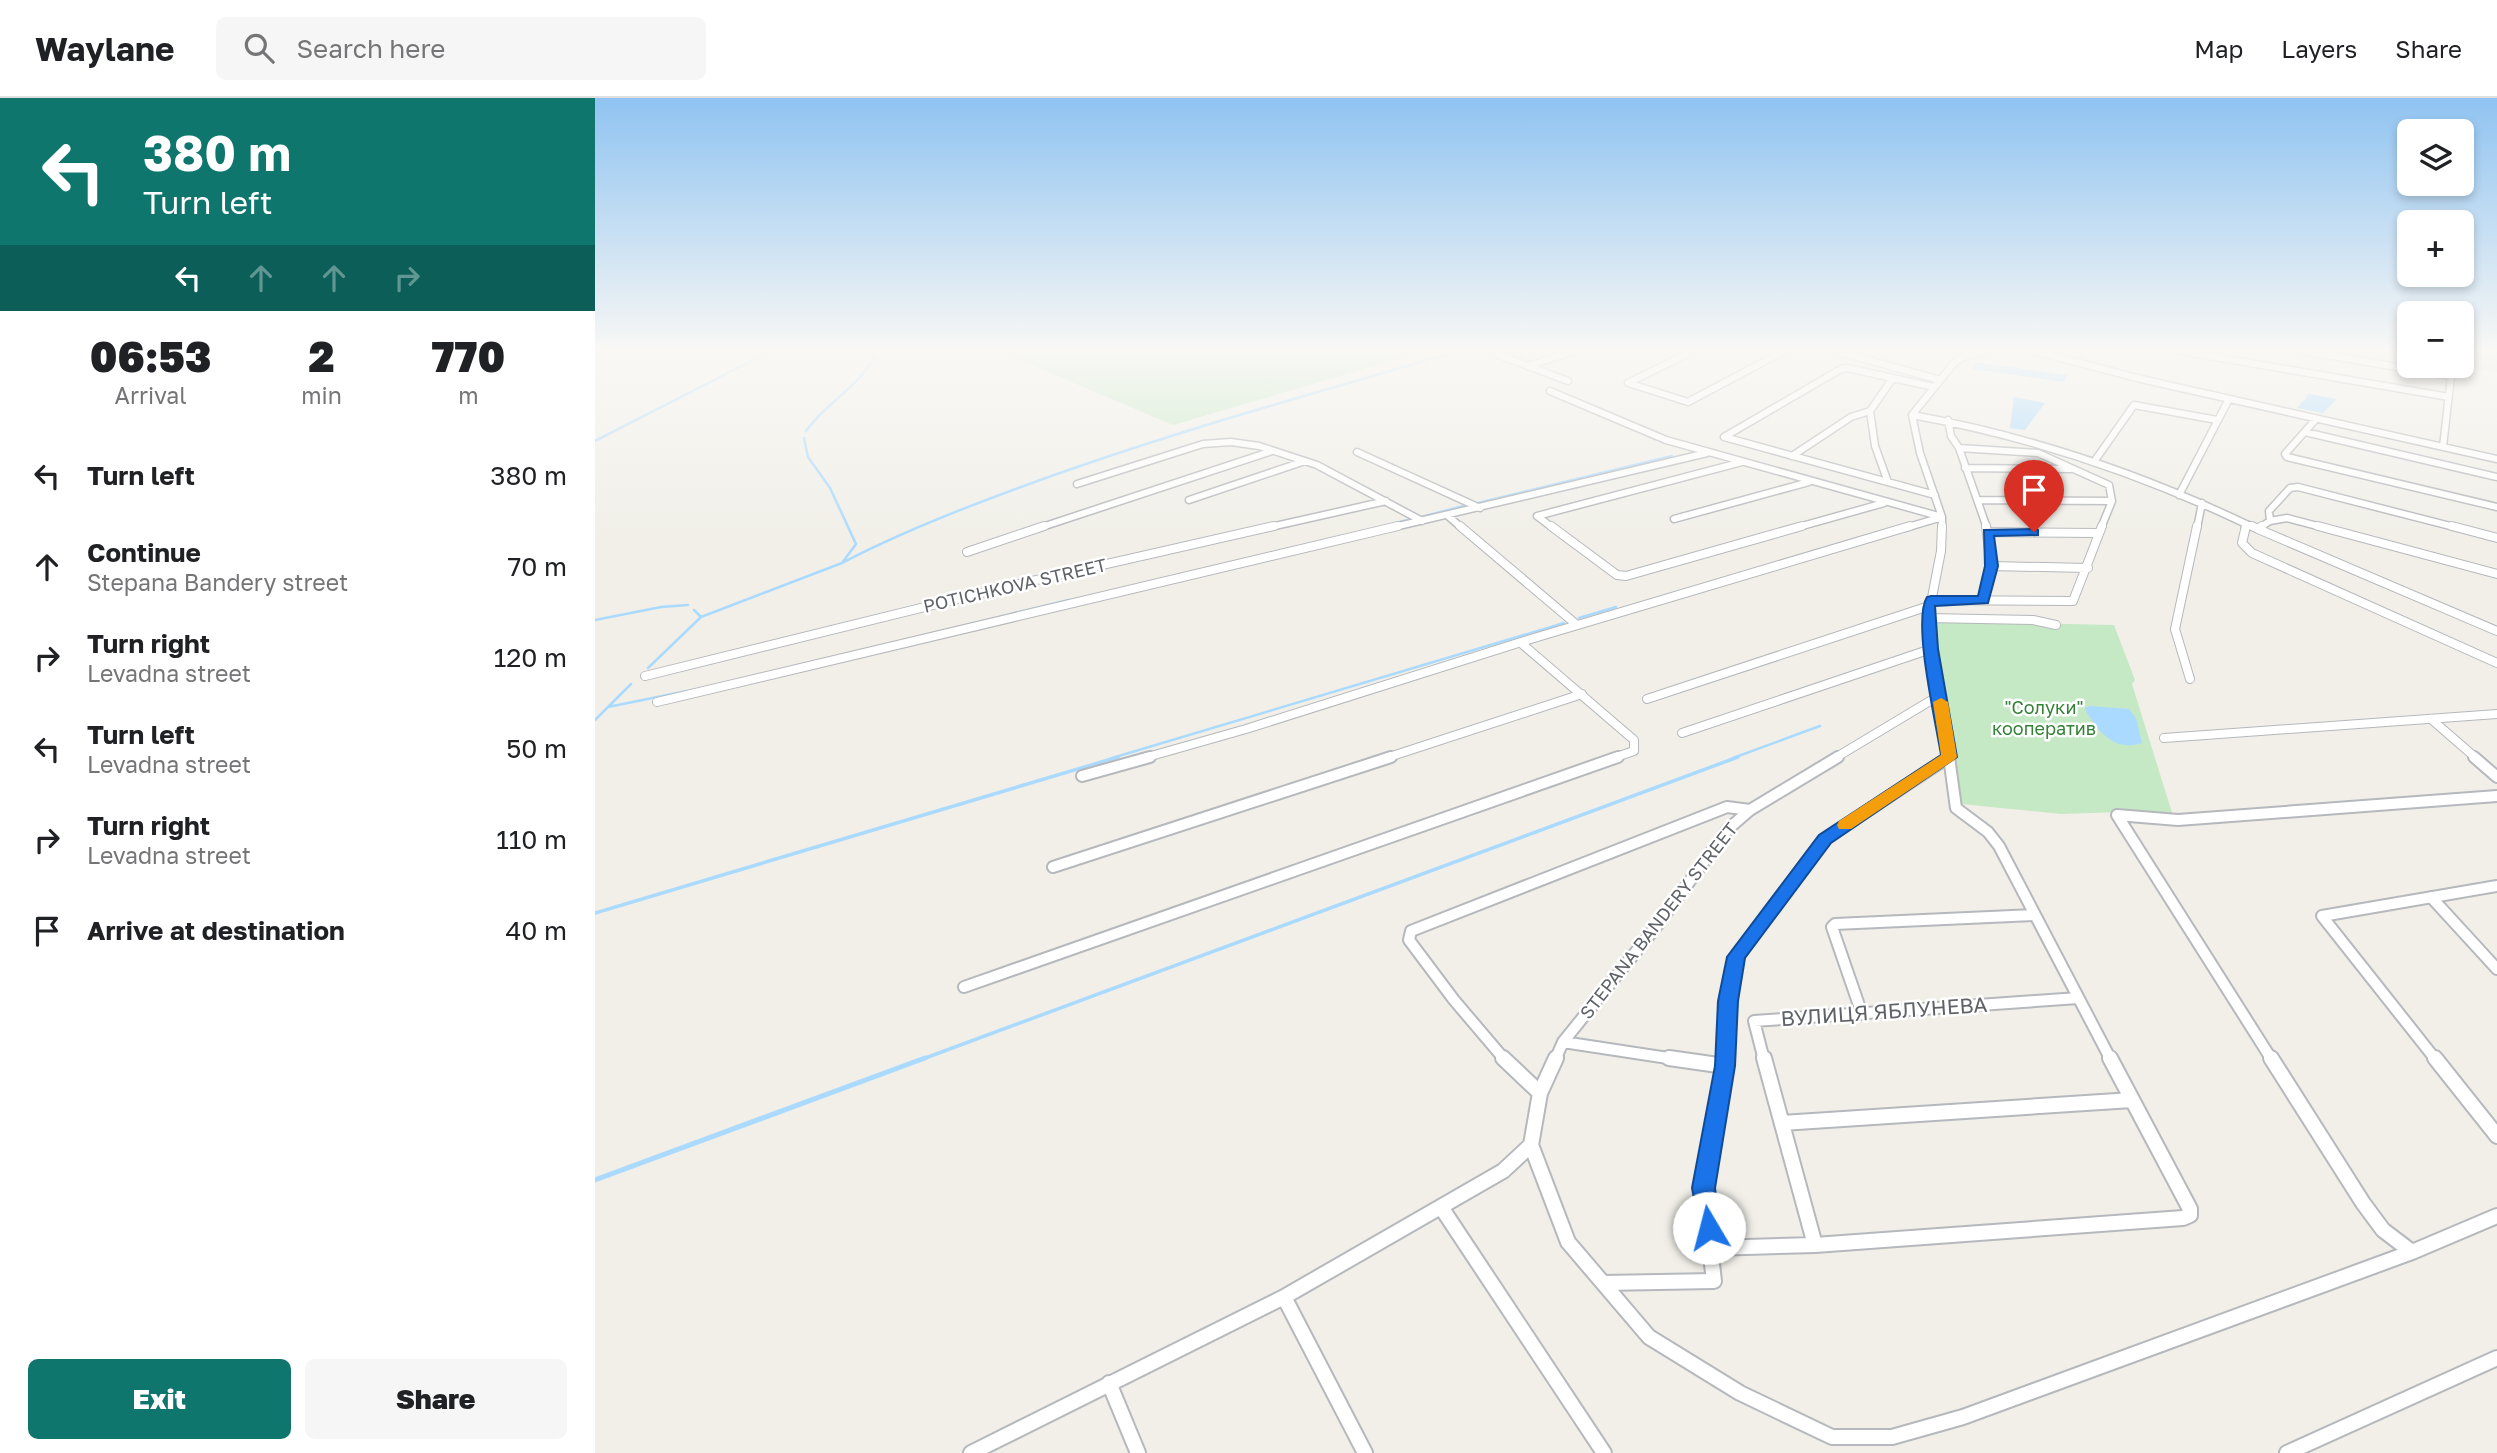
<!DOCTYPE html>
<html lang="en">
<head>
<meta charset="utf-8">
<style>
	body { margin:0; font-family:"Golos Text",sans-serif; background:#f6f6f6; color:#202124; height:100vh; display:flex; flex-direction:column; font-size:26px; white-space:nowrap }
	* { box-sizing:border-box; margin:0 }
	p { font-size:23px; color:#757577 }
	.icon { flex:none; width:38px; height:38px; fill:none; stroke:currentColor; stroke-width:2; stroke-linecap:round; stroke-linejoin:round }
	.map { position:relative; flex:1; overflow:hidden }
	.details { display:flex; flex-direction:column; background:#fff; width:595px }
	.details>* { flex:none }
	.banner { background:#0f766e; color:#fff; overflow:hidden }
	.controls { position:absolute; left:1802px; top:21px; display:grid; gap:14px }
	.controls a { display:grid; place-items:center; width:77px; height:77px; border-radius:10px; background:#fff; box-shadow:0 4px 10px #0003; font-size:35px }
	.pin { position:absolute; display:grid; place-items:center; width:60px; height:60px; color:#fff; margin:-72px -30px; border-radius:50% 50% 50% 0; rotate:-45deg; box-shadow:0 0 7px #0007 }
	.pin .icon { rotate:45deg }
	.me { position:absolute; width:77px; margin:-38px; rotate:352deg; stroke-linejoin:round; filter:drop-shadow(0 0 5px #0008) }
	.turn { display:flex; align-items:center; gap:24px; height:147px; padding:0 28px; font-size:32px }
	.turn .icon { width:91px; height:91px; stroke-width:2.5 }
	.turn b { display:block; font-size:49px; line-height:60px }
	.lanes { display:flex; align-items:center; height:66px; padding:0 28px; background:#0003; justify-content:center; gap:35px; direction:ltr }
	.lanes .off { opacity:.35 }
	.eta { display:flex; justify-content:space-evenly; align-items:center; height:119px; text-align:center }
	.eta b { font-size:42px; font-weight:800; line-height:49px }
	.primary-button { display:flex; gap:14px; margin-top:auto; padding:14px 28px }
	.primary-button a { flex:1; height:80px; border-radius:10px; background:#0f766e; color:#fff; font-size:28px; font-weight:800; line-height:80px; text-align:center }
	.primary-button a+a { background:#f6f6f6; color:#202124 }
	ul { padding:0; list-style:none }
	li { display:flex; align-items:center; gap:21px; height:91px; padding:0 28px }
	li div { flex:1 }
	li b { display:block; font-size:26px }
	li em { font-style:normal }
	header { display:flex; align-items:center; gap:42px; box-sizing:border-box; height:98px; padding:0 35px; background:#fff; border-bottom:2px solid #e0e0e0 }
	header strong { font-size:33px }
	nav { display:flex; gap:38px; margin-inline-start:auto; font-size:24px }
	.search { width:490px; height:63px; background:#f6f6f6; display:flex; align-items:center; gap:18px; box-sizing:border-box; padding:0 24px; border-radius:10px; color:#757577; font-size:26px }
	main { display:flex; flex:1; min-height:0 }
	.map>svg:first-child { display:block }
	.industrial { fill:#e0deda }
	.green { fill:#c5e8c5 }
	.water { fill:#aadaff }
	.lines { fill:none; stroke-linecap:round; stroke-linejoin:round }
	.stream-far2 { stroke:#aadaff; stroke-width:2.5 }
	.stream-far1 { stroke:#aadaff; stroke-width:3.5 }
	.stream { stroke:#aadaff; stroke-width:5 }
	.street-far3-casing { stroke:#b5b8bc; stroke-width:9 }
	.street-far2-casing { stroke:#b5b8bc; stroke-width:10 }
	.street-far1-casing { stroke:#b5b8bc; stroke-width:14 }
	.street-casing { stroke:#b5b8bc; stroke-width:18 }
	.street-far3 { stroke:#fff; stroke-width:6 }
	.street-far2 { stroke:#fff; stroke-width:8 }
	.street-far1 { stroke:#fff; stroke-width:10 }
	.street { stroke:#fff; stroke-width:14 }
	.route { fill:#1a73e8; stroke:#114b97; stroke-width:2 }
	.slow { fill:#f59e0b }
	.labels { text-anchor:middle; stroke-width:5; stroke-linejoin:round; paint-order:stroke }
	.street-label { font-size:18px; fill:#5f6368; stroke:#fff }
	.park-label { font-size:18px; fill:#348238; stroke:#fff }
	.near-street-label { font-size:21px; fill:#5f6368; stroke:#fff }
</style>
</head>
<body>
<header>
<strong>Waylane</strong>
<div class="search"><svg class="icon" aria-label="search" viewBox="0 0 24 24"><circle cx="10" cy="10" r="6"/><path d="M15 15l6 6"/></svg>Search here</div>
<nav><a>Map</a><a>Layers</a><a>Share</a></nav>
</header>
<main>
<section class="details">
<div class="banner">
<div class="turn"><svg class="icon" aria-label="left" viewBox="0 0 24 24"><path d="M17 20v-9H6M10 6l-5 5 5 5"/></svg><div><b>380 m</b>Turn left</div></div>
<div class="lanes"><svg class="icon" aria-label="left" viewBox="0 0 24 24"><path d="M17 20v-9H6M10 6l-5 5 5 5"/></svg><svg class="icon off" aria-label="ahead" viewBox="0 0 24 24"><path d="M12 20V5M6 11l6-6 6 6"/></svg><svg class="icon off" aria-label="ahead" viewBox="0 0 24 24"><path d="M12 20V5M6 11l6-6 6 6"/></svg><svg class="icon off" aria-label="right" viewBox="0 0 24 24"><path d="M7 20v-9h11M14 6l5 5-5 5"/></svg></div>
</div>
<div class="eta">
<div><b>06:53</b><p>Arrival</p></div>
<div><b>2</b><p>min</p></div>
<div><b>770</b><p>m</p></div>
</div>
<ul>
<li><svg class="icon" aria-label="left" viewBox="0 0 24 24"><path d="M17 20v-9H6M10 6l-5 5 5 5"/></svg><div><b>Turn left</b></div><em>380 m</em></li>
<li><svg class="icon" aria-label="ahead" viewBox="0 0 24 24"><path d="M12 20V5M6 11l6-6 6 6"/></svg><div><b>Continue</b><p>Stepana Bandery street</p></div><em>70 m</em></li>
<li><svg class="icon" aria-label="right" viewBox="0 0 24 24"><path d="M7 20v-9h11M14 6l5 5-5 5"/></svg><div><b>Turn right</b><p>Levadna street</p></div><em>120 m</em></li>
<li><svg class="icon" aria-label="left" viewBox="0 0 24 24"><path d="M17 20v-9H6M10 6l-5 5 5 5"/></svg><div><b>Turn left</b><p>Levadna street</p></div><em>50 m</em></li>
<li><svg class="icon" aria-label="right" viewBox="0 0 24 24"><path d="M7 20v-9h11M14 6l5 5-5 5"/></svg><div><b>Turn right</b><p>Levadna street</p></div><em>110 m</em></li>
<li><svg class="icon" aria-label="arrive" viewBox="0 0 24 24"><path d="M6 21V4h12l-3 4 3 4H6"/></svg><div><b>Arrive at destination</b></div><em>40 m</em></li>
</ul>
<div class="primary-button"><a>Exit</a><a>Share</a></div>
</section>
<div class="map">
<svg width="1902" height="1355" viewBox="0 0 1902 1355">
	<rect width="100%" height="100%" fill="#f1efe8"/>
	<path class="industrial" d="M 1867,253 L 1902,253 L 1902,274 L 1863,268 L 1867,268 Z"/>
	<path class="green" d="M 403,253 L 830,253 L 578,327 Z
		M 1338,523 L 1519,527 L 1540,582 L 1537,586 L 1578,718 L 1524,714 L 1466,716 L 1366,706 L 1338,542 Z"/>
	<path class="water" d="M 1380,264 L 1472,277 L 1469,284 L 1377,271 Z
		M 1714,296 L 1742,301 L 1728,315 L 1702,310 Z
		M 1419,299 L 1450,305 L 1430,332 L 1415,330 Z
		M 1494,608 L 1534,611 L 1541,620 L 1547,645 C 1520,654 1505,635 1492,615 L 1490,610 Z"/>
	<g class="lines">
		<path class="stream-far2" d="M 211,333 C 232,303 267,288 282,253
			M 209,340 L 213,359 L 235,390 L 261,446 L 247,465 C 308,433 373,408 437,385 C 577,334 721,295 863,253
			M 0,343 L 176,253
			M 883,405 L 1077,358
			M 826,419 L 872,407
			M 801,425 L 816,421
			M 99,512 L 106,519
			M 416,516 L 474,502
			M 984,520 L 1021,509
			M 0,522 L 66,509 L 93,507
			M 53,570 L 106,519 L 247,465
			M 13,609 L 92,593
			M 0,622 L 36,586
			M 517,660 L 969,525
			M 1138,660 L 1225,628"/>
		<path class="stream-far1" d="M 0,815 L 523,659
			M 325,962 L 1143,659"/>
		<path class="stream" d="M 0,1082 L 330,960"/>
		<g class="street-far3-casing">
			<path id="street-far3" d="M 908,253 L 901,256 L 973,283
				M 1098,253 L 1033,285 L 1093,304 L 1189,253
				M 1241,253 L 1345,282
				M 1439,253 L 1546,281 L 1902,361
				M 1585,253 L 1854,299
				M 1707,253 L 1856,278 L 1848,349
				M 933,268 L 979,253
				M 1339,289 L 1252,270 L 1246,271 L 1129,339 L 1340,397
				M 955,293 L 1071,342 L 1347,419
				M 1275,313 L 1280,348 L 1293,384
				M 1317,317 C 1434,338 1544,375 1651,426 L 1650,430
				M 1721,321 L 1690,356 L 1692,359 L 1902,409
				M 1353,322 L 1356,338 L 1364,350 L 1392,430
				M 1710,334 L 1902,379
				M 1364,350 L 1443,355 L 1514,387 L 1517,403 L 1506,430
				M 762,354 L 885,410
				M 1197,358 L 1256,319 L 1275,313 L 1298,280
				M 1501,361 L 1539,307 L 1622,322
				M 1370,370 L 1475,371
				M 482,386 L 608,346 L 636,344 L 664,348 L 722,367 L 827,423
				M 1584,397 L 1634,301
				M 594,402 L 710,363
				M 1383,402 L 1517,403
				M 853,418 L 867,430
				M 1079,421 L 1214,384
				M 1675,423 L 1692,420 L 1730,430
				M 1651,426 L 1661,430
				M 444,430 L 677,353
				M 671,430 L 791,403
				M 795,430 L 1112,355
				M 958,430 L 942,418 L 1147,364
				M 1200,430 L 1289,405
				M 1310,430 L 1347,419
				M 1347,430 L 1347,419 L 1325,355 L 1317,317 L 1359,265 L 1368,259 L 1392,253
				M 1602,430 L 1607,405
				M 1664,430 L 1675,423 L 1674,413 L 1695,390 L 1703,389 L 1863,430"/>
		</g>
		<g class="street-far2-casing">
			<path id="street-far2" d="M 865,428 L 982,527
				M 956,428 L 1022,477 L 1031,478 L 1207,428
				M 1651,428 L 1647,445 L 1657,455 L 1902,565
				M 1657,428 L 1663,431 L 1667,428
				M 1723,428 L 1902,476
				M 1857,428 L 1902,440
				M 1663,431 L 1902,533
				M 1393,434 L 1503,435
				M 372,454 L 449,428
				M 1396,468 L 1493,470
				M 1336,502 L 1478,503 L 1507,428
				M 1388,502 L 1396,468 L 1391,428
				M 1333,520 L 1438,522 L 1461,527
				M 926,545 L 1039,642 L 1039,653 L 1018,660
				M 50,578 L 411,489 L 679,428
				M 1595,581 L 1580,531 L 1602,428
				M 1345,597 L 1354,660
				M 1052,601 L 1334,508
				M 62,604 L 803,428
				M 1836,621 L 1881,660
				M 1087,635 L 1336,551
				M 1569,640 L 1902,616
				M 549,660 L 651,631 L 939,540 L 1315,428
				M 791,660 L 987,596
				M 1240,660 L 1345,597 L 1333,520 L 1346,453 L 1347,428"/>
		</g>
		<g class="street-far1-casing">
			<path id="street-far1" d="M 1354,659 L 1361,710 L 1393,734 L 1404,748 L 1516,962
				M 1879,659 L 1902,679
				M 487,678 L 555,659
				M 458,769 L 796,659
				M 1836,799 L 1902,871
				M 369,889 L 1023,659
				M 1267,916 L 1237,829 L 1240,826 L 1439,817
				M 968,944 L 1086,962
				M 910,962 L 859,902 L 814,842 L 816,833 L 1132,709 L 1155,712
				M 960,962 L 968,944 L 1061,829 L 1133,731 L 1155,712 L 1243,659
				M 1130,962 L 1133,903 L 1141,859 L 1230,741 L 1354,659
				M 1169,962 L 1159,923 L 1483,900
				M 1677,962 L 1522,717 L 1583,722 L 1902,698
				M 1841,962 L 1727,818 L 1902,788"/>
		</g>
		<g class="street-casing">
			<path id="street" d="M 908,960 L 945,995
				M 1074,960 L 1130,968
				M 1169,960 L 1220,1147
				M 1676,960 L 1768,1105 L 1788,1132 L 1817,1154
				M 1840,960 L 1902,1038
				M 1187,1025 L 1537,1002
				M 936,1047 L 973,1144 L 1054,1239 L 1145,1295 L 1237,1339 L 1297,1339 L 1368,1319 L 1817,1154 L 1902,1118
				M 846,1109 L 1009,1355
				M 1117,1150 L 1220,1147 L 1588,1120 L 1595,1117 L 1595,1111 L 1515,960
				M 1009,1185 L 1119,1183 L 1108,1090 L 1130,960
				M 689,1199 L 770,1355
				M 514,1285 L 543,1355
				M 376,1355 L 689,1199 L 908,1073 L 936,1047 L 945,995 L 961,960
				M 1692,1355 L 1902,1260"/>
		</g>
		<use href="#street-far3" class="street-far3"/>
		<use href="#street-far2" class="street-far2"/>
		<use href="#street-far1" class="street-far1"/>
		<use href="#street" class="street"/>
	</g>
	<linearGradient id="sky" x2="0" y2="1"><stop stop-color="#8fc3f1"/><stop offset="0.57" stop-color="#f9f8f5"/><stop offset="1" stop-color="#f9f8f5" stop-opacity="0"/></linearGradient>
	<rect width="1902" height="443" fill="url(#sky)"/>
	<path class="route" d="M 1439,431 L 1443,432 L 1443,437 L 1399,438 L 1403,468 L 1393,505 L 1340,508 L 1343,551 L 1362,659 L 1236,745 L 1150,860 L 1143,903 L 1140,968 L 1120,1090 L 1125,1130 L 1122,1137 L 1114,1140 L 1106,1137 L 1097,1090 L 1120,968 L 1123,903 L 1132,859 L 1224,737 L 1346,657 C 1341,625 1317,523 1332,499 L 1336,498 L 1383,498 L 1390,468 L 1389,432 Z"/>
	<path class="slow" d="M 1346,600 L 1353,604 L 1362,659 L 1359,662 L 1256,731 L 1244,731 L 1242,727 L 1244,723 L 1346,657 L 1338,604 Z"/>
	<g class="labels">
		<g class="street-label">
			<text transform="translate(420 488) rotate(-13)" y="6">POTICHKOVA STREET</text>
			<text transform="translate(1064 823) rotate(-52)" y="6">STEPANA BANDERY STREET</text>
		</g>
		<g class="park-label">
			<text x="1449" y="616">"Солуки"<tspan x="1449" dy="21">кооператив</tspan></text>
		</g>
		<g class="near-street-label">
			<text transform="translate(1289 914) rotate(-4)" y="7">ВУЛИЦЯ ЯБЛУНЕВА</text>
		</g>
	</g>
</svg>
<div class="controls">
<a><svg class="icon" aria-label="layers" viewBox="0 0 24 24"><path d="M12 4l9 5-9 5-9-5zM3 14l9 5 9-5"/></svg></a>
<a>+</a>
<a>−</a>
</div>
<div class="pin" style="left:1439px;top:434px;background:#d93025"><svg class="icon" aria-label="arrive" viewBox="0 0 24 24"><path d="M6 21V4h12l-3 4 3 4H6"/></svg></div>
<svg class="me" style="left:1114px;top:1130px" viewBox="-20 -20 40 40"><circle r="19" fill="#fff"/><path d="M0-13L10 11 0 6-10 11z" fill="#1a73e8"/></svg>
</div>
</main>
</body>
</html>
